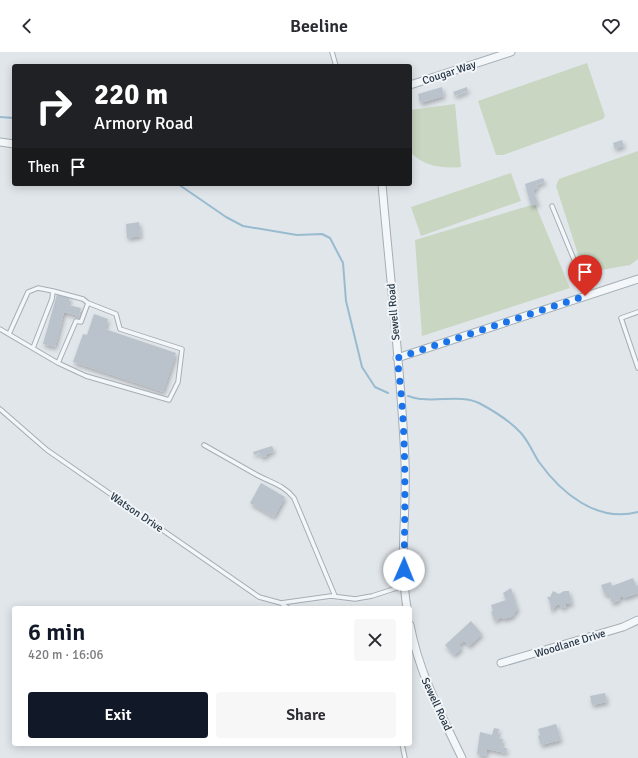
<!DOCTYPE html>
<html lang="en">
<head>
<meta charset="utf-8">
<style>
	body { margin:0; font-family:Signika,sans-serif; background:#f7f7f7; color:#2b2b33; height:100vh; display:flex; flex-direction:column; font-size:15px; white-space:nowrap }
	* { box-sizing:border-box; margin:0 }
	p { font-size:13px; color:#7c7c81 }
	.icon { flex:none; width:22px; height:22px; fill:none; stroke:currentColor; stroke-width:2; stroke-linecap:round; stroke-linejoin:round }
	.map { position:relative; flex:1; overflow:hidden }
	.panel { position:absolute; left:12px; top:554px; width:400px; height:140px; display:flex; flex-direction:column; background:#fff; border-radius:4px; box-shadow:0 2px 10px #0003 }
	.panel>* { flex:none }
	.guide { position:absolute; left:12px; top:12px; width:400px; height:122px; border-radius:4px; box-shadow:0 2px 10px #0003; background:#202124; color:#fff; overflow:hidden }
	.pin { position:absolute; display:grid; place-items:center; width:34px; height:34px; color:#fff; margin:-41px -17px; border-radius:50% 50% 50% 0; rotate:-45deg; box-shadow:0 0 4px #0007 }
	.pin .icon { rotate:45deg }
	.me { position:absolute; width:44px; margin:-22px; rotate:1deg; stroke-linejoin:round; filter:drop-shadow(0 0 3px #0008) }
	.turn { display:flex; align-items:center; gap:14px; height:84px; padding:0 16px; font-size:18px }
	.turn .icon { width:52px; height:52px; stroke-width:2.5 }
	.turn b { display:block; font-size:28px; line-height:34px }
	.then { display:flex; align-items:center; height:38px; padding:0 16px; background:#0003; gap:8px; font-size:15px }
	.round { display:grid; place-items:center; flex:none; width:42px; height:42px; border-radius:4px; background:#f7f7f7 }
	.summary { display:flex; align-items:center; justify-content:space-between; height:68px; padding:0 16px }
	h1 { font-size:24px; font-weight:600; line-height:30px; color:#111827 }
	.primary-button { display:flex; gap:8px; margin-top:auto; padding:8px 16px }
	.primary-button a { flex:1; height:46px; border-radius:4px; background:#111827; color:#fff; font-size:16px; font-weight:600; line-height:46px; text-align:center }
	.primary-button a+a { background:#f7f7f7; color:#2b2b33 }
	header { display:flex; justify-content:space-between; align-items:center; height:52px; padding:0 16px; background:#fff; font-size:18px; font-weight:600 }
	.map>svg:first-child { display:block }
	.green { fill:#c9d6c1 }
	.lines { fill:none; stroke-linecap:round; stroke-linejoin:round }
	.stream { stroke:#98bbcf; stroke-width:2 }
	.building { fill:#bac3cc; filter:url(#shadow) }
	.service-casing { stroke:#a5aeb6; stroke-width:5.5 }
	.minor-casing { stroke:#a5aeb6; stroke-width:9 }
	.service { stroke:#f4f7f9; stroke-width:3.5 }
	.minor { stroke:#f4f7f9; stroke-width:7 }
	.route { stroke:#1a73e8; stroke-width:7; stroke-dasharray:0 12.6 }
	.labels { text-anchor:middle; stroke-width:4; stroke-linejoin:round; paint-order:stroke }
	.street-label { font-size:11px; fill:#273645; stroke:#f1f5f8 }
</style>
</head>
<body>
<header><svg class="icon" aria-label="back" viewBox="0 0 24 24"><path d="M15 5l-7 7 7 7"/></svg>Beeline<svg class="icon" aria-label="heart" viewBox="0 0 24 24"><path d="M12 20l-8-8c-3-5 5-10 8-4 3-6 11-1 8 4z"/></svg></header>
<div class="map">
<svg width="638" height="706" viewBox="0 0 638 706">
	<defs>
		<filter id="shadow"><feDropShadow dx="1.5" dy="3" stdDeviation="2" flood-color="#0004"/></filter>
	</defs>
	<rect width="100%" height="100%" fill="#e1e6eb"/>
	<path class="green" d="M 587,11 L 605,64 L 603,67 L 503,103 L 496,103 L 478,49 Z
		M 455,52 L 461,115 C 443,117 423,114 410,100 L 410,58 Z
		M 638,99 L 638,207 L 630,213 L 584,221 L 556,134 L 559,127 Z
		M 511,121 L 521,149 L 421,184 L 411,155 Z
		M 535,152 L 570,236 L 422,284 L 415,188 Z"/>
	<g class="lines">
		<path class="stream" d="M 0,65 L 14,66
			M 178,132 L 226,165 L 243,174 L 297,183 L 322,182 L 330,186 L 343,211 L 346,249 L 362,315 L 375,335 L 388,341
			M 408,344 C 412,345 417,347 422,347 C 441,349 463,343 479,351 C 494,359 510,369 521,381 C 529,390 533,401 539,410 C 561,441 597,471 638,460"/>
	</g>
	<path class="building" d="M 442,35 L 444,44 L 420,51 L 418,42 Z
		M 467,35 L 468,39 L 455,44 L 453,40 Z
		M 622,88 L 624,94 L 615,97 L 613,91 Z
		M 543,126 L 545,130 L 536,133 L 538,136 L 533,138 L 538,152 L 531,154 L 525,132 Z
		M 139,170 L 141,184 L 127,186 L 126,172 Z
		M 57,242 L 70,245 L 68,253 L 81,256 L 79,264 L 64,260 L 55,295 L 43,292 Z
		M 94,262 L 108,267 L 105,277 L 176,301 L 163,340 L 73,310 L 83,282 L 87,283 Z
		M 272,394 L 274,399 L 267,402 L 267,404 L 261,405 L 260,401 L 254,403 L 253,400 Z
		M 261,431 L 285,445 L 274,465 L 250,451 Z
		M 633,526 L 636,534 L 638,533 L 638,541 L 624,546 L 623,544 L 619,546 L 620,548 L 612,551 L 609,542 L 605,543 L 601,533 L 611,530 L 612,534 Z
		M 511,536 L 518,558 L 514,560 L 515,562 L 511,565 L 503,567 L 502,565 L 495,569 L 491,560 L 493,559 L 491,553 L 506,548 L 503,541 Z
		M 553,539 L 559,542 L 564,539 L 569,539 L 572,552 L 565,552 L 566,555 L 562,556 L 559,552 L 557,553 L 551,559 L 550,550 L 547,545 L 550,545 Z
		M 471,569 L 482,582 L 469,594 L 464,589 L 459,593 L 462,596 L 454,603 L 445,593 Z
		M 605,641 L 607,650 L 592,653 L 590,644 Z
		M 556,672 L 561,688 L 541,693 L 538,684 L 540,683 L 538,677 Z
		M 494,676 L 499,677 L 497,686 L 503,687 L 501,695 L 507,696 L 506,701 L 487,697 L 486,704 L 477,702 L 480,680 L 492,683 Z"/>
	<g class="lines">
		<g class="service-casing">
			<path id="service" d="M 332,0 L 336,14
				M 552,154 L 575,210 L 585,244
				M 53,239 L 83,247 L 88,251 L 81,270 L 76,269 L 58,311
				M 638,260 L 621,266 L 638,316
				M 0,277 L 58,311 L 86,324 L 169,348 L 178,330 L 182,297 L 120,277 L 116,262 L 88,251
				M 9,282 L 28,240 L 38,236 L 53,239 L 52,247 L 33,296
				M 0,357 L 47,398 L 259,545 L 281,551 L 331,544 L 355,547 L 372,544 L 403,534
				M 204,393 C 222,403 239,413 257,423 C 270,430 284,433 294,446 L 335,544
				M 281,551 L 288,556
				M 402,692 L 405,706"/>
		</g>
		<g class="minor-casing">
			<path id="minor" d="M 410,33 L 511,0
				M 0,90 L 14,92
				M 382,132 C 390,225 401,317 405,410 C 407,459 399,508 407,556
				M 397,306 L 638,227
				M 410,573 C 419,621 441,662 462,706
				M 501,611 L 623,575 L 638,568"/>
		</g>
		<use href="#service" class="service"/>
		<use href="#minor" class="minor"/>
	</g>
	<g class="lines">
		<path class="route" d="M 404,518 C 405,447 407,376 397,306 L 585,244"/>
	</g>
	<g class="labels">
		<g class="street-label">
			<text transform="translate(449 20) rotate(-18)" y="4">Cougar Way</text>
			<text transform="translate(393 260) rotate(-95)" y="4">Sewell Road</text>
			<text transform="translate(137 460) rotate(34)" y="4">Watson Drive</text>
			<text transform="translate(570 591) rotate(-17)" y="4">Woodlane Drive</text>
			<text transform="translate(437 652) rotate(65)" y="4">Sewell Road</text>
		</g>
	</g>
</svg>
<div class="pin" style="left:585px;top:244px;background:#d93025"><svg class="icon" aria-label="arrive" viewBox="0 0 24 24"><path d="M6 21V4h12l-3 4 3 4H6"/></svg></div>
<svg class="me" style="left:404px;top:518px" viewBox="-20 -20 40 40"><circle r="19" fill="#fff"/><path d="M0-13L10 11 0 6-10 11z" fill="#1a73e8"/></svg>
<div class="guide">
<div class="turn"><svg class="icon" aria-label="right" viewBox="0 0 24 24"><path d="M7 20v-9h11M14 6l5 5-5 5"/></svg><div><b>220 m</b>Armory Road</div></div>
<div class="then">Then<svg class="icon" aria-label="arrive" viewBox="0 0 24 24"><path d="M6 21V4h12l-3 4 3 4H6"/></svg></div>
</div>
<section class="panel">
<div class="summary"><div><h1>6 min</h1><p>420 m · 16:06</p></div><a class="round"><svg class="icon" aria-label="close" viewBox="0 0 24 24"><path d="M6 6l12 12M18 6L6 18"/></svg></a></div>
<div class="primary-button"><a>Exit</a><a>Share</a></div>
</section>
</div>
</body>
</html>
